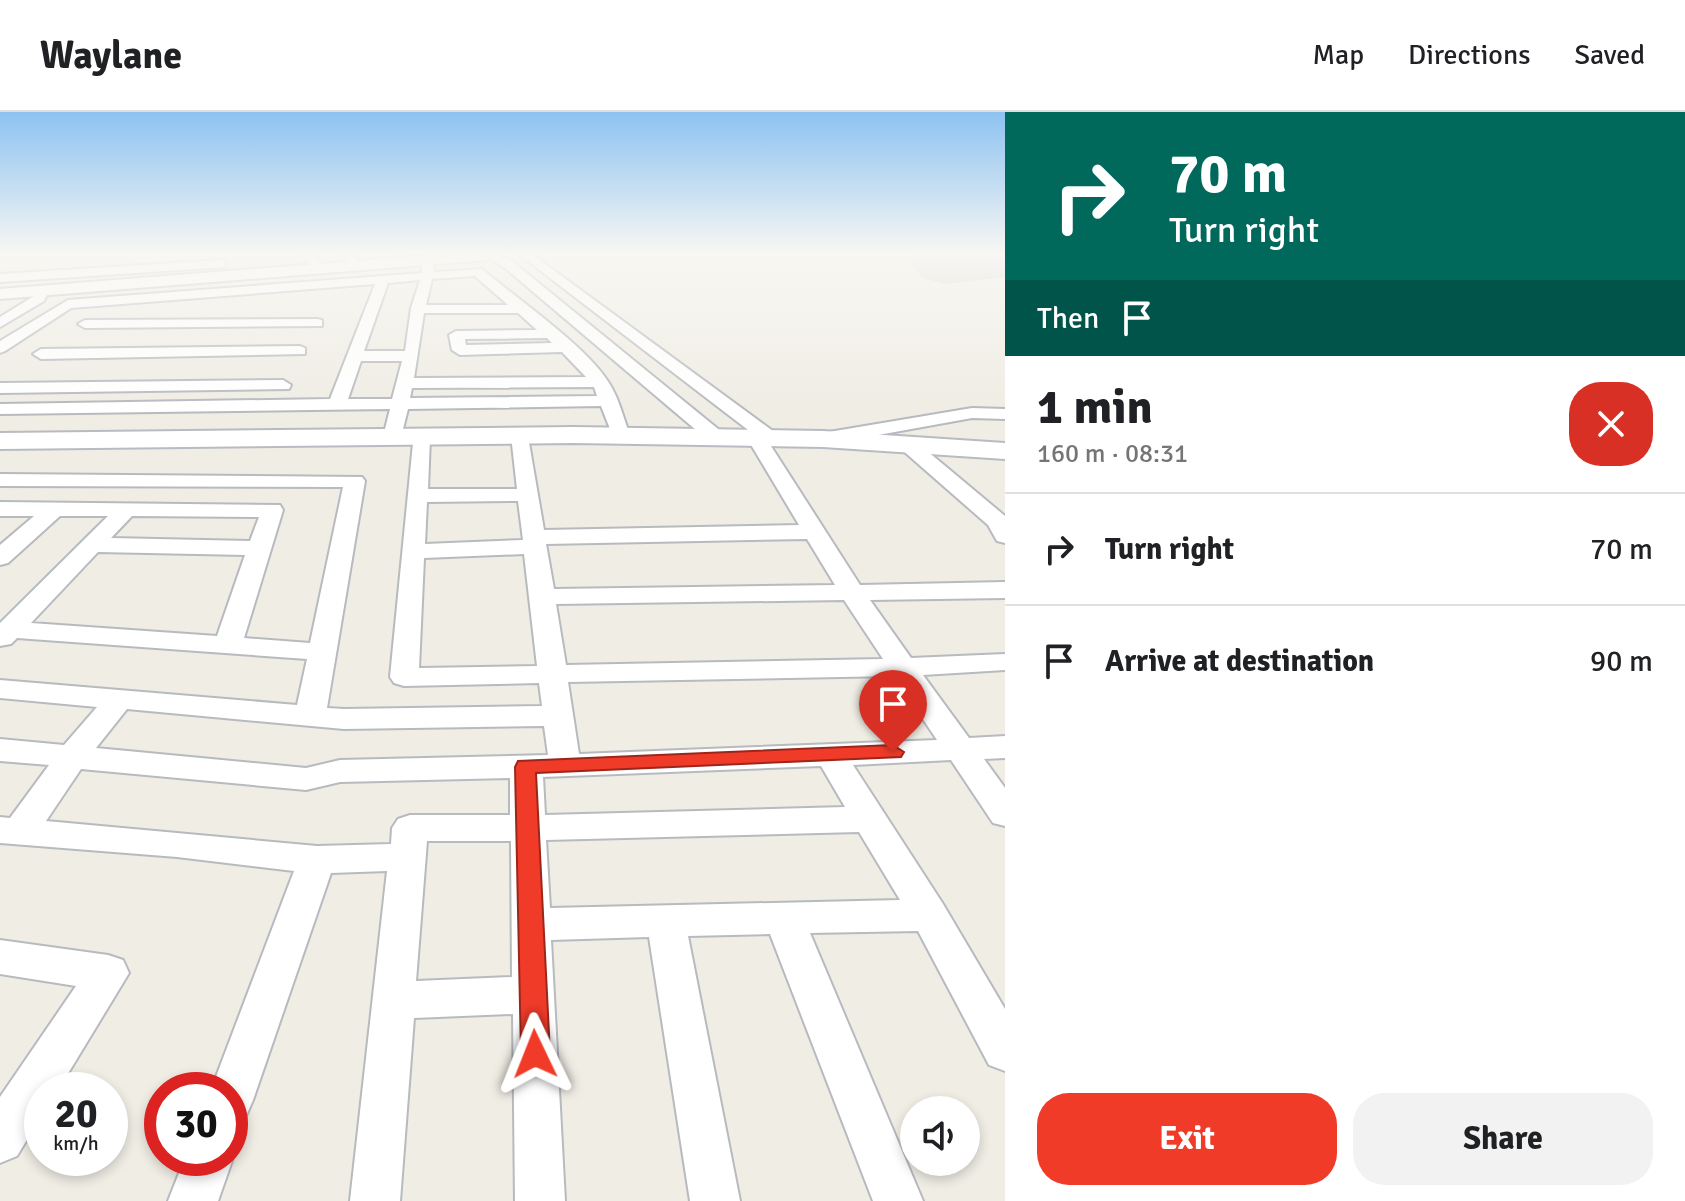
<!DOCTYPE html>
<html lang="en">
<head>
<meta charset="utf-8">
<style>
	body { margin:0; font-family:Signika,sans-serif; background:#f2f2f2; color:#202124; height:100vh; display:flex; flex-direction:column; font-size:30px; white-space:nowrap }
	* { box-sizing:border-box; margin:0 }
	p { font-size:26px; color:#757577 }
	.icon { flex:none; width:44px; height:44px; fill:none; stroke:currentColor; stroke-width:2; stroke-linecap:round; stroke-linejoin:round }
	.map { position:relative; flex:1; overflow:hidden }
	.sheet { display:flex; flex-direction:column; background:#fff; width:680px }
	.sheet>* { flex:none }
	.hud { background:#00695c; color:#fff; overflow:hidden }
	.tools { position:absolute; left:900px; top:984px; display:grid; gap:16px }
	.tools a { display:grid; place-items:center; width:80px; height:80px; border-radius:50%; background:#fff; box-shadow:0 4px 12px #0003; font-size:40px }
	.speed { position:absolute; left:24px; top:960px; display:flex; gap:16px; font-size:40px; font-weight:700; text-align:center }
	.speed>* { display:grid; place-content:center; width:104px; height:104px; border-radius:50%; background:#fff; box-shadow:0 4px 12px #0003; line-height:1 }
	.speed small { font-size:20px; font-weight:400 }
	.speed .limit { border:12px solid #d22; background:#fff; color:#111 }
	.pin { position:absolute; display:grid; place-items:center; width:68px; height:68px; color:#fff; margin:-82px -34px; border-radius:50% 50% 50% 0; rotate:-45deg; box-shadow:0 0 8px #0007 }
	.pin .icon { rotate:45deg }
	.me { position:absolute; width:88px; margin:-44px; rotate:358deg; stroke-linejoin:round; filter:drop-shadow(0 0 6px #0008) }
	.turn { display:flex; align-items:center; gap:28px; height:168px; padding:0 32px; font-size:36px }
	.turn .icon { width:104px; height:104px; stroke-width:2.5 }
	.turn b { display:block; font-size:56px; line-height:68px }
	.then { display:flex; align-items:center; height:76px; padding:0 32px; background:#0003; gap:16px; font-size:30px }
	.round { display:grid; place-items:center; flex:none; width:84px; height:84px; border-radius:32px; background:#f2f2f2 }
	.summary { display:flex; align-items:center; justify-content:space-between; height:136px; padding:0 32px }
	h1 { font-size:48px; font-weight:800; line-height:60px }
	.primary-button { display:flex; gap:16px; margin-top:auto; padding:16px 32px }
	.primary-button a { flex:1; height:92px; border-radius:32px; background:#f13b29; color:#fff; font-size:32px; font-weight:800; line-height:92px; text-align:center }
	.primary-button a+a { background:#f2f2f2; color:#202124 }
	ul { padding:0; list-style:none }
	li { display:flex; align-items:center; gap:24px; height:112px; padding:0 32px; border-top:2px solid #e0e0e0 }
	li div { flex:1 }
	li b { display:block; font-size:30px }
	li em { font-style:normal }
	header { display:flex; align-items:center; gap:48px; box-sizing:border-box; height:112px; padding:0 40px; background:#fff; border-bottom:2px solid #e0e0e0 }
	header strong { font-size:38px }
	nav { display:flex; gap:44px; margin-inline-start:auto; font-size:28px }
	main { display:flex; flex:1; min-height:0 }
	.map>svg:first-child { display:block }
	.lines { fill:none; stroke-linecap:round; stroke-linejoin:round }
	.runway { fill:#d2d2ce; fill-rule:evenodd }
	.street-casing { stroke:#b7babf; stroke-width:4 }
	.secondary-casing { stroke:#b8bbc1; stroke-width:4 }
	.street { fill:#fff; fill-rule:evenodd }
	.secondary { fill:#fff; fill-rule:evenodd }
	.route { fill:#f13b29; stroke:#9d261b; stroke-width:2 }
</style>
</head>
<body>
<header>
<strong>Waylane</strong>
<nav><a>Map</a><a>Directions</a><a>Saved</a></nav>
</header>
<main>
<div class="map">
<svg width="1005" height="1089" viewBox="0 0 1005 1089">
	<rect width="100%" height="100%" fill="#efede4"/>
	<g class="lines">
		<path class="runway" d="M 917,143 L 1005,143 L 1005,165 L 946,172 L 922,166 L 911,151 Z"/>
		<g class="street-casing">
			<path id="street" d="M 303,143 L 314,143 L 325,157 L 323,160 L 315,160 Z
				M 341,143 L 353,143 L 363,154 L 353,157 Z
				M 484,143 L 497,143 L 513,150 L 723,321 L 725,325 L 723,329 L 709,329 L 505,156 Z
				M 520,143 L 533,143 L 777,322 L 779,326 L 777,330 L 769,331 L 860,473 L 1005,470 L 1005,486 L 870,488 L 911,546 L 1005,542 L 1005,558 L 923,563 L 969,626 L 1005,624 L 1005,646 L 984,647 L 1005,676 L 1005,714 L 993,711 L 951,648 L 853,653 L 943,792 L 1005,897 L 1005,959 L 989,953 L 918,819 L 810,821 L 923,1089 L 873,1089 L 770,822 L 688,824 L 740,1089 L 690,1089 L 649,825 L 551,828 L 565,1089 L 515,1089 L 513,902 L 414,906 L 400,1089 L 350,1089 L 387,759 L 331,761 L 253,988 L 246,1004 L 230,1010 L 230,978 L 211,978 L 294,759 L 177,745 L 0,731 L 0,705 L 10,706 L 49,653 L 0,649 L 0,627 L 64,633 L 97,595 L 0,586 L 0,568 L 297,593 L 307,547 L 17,526 L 11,532 L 0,534 L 0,511 L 108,404 L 60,404 L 8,451 L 0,453 L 0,433 L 34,404 L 0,404 L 0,390 L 280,393 L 283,398 L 244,526 L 310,531 L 343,375 L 0,374 L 0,362 L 362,365 L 365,369 L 327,596 L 344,597 L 542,594 L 539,571 L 404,574 L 394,571 L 390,565 L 414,321 L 428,321 L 430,325 L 428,377 L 517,377 L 511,323 L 513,319 L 527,319 L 544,418 L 799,413 L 747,326 L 752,321 ZM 518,389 L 523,428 L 425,432 L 427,390 ZM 132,404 L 259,405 L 250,429 L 111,426 ZM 807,427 L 835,473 L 554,477 L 546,432 ZM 98,440 L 245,443 L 217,524 L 31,511 ZM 524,442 L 537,554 L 419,556 L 424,446 ZM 844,488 L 883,547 L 566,553 L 556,492 ZM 894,564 L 937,628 L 579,642 L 568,570 ZM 127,597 L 344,617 L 544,614 L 548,643 L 340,648 L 306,656 L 96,636 ZM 821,654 L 845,695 L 545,703 L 543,665 ZM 81,657 L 306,678 L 340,670 L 510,666 L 510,703 L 410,703 L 398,707 L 392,716 L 391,732 L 317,734 L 46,709 ZM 859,720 L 900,788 L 550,796 L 546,728 ZM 427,729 L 511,729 L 512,865 L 416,869 Z
				M 427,145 L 433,148 L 434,160 L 482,157 C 517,187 583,232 607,268 C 619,285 622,303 630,323 L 628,327 L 614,327 L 601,294 L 408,297 L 401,325 L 392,331 L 383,325 L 390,297 L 0,302 L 0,292 L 330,287 L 375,172 L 71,196 L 5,239 L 0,241 L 0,229 L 68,188 L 422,161 L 421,148 ZM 475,164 L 508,193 L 426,193 L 432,167 ZM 420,168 L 411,196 L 405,239 L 364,239 L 388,171 ZM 424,201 L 518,201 L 537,218 L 456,219 L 449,223 L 452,238 L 460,243 L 562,240 L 586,265 L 414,266 ZM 547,226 L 552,231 L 466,233 L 465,227 ZM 361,249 L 402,249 L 392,287 L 348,287 ZM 594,275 L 597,284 L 410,286 L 412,276 Z
				M 221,148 L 225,149 L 225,155 L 0,170 L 0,162 Z
				M 38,175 L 49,178 L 44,189 L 0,215 L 0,205 L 34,184 Z
				M 317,207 L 322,208 L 322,214 L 85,216 L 78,212 L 85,208 Z
				M 300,234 L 305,236 L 305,242 L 41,247 L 33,242 L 41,237 Z
				M 283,268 L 291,273 L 289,277 L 0,281 L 0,271 Z
				M 972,296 L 1005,297 L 1005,307 L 972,306 L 823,333 L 813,327 L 823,321 Z
				M 907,326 L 914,328 L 1005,404 L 1005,431 L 997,429 L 988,413 L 900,336 L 897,332 L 900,328 Z
				M 0,828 L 108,843 L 123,848 L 129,861 L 58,978 L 42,978 L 42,1003 L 17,1044 L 0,1051 L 0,985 L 76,874 L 0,862 Z
				M 230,1038 L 233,1046 L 218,1089 L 168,1089 L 185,1046 L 230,1046 Z"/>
		</g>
		<g class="secondary-casing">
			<path id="secondary" d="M 432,143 L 495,143 L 487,148 L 0,187 L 0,177 Z
				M 574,315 L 823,319 L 1005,331 L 1005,347 L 823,335 L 574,331 L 0,337 L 0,321 Z"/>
		</g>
		<use href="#street" class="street"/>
		<use href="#secondary" class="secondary"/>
	</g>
	<linearGradient id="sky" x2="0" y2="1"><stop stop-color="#8dc2f1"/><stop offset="0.48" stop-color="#f8f7f3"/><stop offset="1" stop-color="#f8f7f3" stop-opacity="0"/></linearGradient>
	<rect width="1005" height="295" fill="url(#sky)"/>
	<path class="route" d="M 893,633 L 904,640 L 901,645 L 536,661 L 550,942 L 546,951 L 535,955 L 525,951 L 521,942 L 515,655 L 518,649 Z"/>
</svg>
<div class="tools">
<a><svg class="icon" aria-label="sound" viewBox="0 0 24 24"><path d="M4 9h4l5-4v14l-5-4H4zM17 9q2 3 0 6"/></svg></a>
</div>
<div class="speed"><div>20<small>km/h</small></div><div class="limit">30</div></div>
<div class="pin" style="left:893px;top:640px;background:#d93025"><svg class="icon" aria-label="arrive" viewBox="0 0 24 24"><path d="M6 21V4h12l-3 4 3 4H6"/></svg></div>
<svg class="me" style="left:535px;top:942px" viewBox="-20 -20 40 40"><path d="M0-17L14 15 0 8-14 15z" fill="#f13b29" stroke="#fff" stroke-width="4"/></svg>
</div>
<section class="sheet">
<div class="hud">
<div class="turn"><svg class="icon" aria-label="right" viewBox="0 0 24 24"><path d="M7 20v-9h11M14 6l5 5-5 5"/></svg><div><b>70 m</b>Turn right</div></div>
<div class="then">Then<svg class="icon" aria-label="arrive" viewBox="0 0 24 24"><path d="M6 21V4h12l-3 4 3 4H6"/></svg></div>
</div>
<div class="summary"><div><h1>1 min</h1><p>160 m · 08:31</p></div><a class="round" style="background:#d93025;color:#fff"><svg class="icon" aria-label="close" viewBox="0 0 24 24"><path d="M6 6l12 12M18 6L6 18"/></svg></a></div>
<ul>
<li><svg class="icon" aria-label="right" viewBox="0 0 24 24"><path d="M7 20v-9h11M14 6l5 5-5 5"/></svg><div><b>Turn right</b></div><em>70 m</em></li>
<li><svg class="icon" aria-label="arrive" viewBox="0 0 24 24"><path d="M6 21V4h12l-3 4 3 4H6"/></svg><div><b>Arrive at destination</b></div><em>90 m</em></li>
</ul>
<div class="primary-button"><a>Exit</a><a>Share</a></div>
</section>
</main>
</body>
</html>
